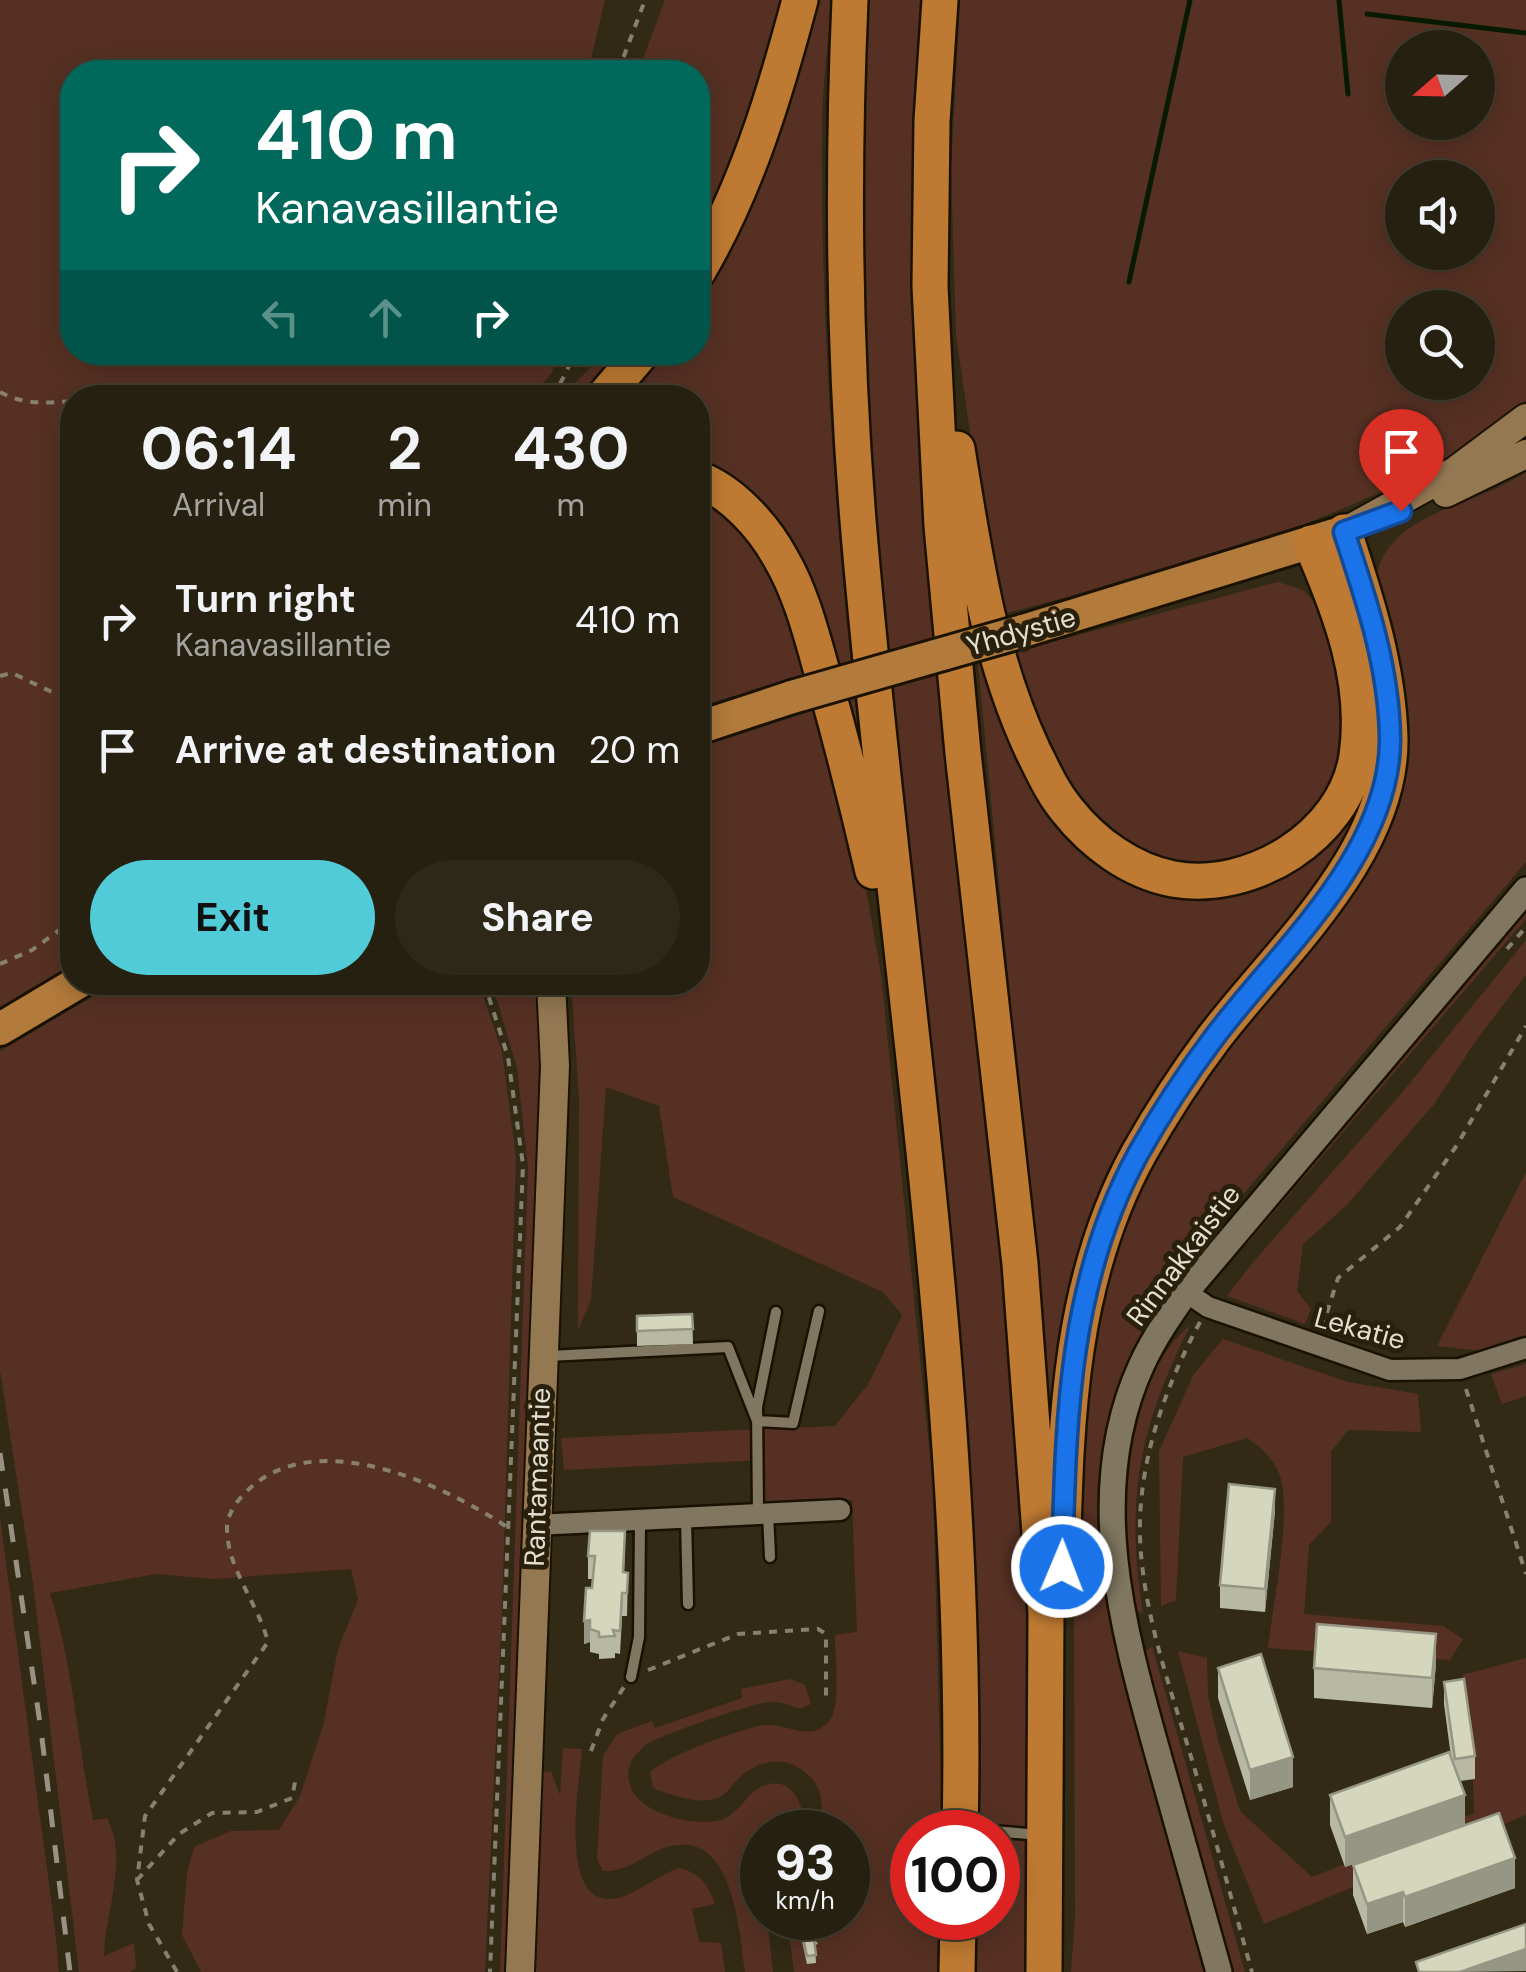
<!DOCTYPE html>
<html lang="en">
<head>
<meta charset="utf-8">
<style>
	body { margin:0; font-family:"DM Sans",sans-serif; background:#2e2819; color:#f1f3f6; height:100vh; display:flex; flex-direction:column; font-size:38px; white-space:nowrap }
	* { box-sizing:border-box; margin:0 }
	p { font-size:32px; color:#a4a39f }
	.icon { flex:none; width:55px; height:55px; fill:none; stroke:currentColor; stroke-width:2; stroke-linecap:round; stroke-linejoin:round }
	.map { position:relative; flex:1; overflow:hidden }
	.drawer { position:absolute; left:60px; top:385px; width:650px; height:610px; display:flex; flex-direction:column; background:#262010; border-radius:40px; box-shadow:0 5px 25px #0003,0 0 0 2px #423e30 }
	.drawer>* { flex:none }
	.guide { position:absolute; left:60px; top:60px; width:650px; height:305px; border-radius:40px; box-shadow:0 5px 25px #0003,0 0 0 2px #423e30; background:#00695c; color:#fff; overflow:hidden }
	.needle { width:65px; rotate:250deg }
	.controls { position:absolute; left:1385px; top:30px; display:grid; gap:20px }
	.controls a { display:grid; place-items:center; width:110px; height:110px; border-radius:50%; background:#262010; box-shadow:0 5px 25px #0003,0 0 0 2px #423e30; font-size:50px }
	.speed { position:absolute; left:740px; top:1810px; display:flex; gap:20px; font-size:50px; font-weight:700; text-align:center }
	.speed>* { display:grid; place-content:center; width:130px; height:130px; border-radius:50%; background:#262010; box-shadow:0 5px 25px #0003,0 0 0 2px #423e30; line-height:1 }
	.speed small { font-size:25px; font-weight:400 }
	.speed .limit { border:15px solid #d22; background:#fff; color:#111 }
	.pin { position:absolute; display:grid; place-items:center; width:85px; height:85px; color:#fff; margin:-102px -42px; border-radius:50% 50% 50% 0; rotate:-45deg; box-shadow:0 0 10px #0007 }
	.pin .icon { rotate:45deg }
	.me { position:absolute; width:110px; margin:-55px; rotate:1deg; stroke-linejoin:round; filter:drop-shadow(0 0 8px #0008) }
	.turn { display:flex; align-items:center; gap:35px; height:210px; padding:0 30px; font-size:45px }
	.turn .icon { width:130px; height:130px; stroke-width:2.5 }
	.turn b { display:block; font-size:70px; line-height:85px }
	.lanes { display:flex; align-items:center; height:95px; padding:0 30px; background:#0003; justify-content:center; gap:50px; direction:ltr }
	.lanes .off { opacity:.35 }
	.eta { display:flex; justify-content:space-evenly; align-items:center; height:170px; text-align:center }
	.eta b { font-size:60px; font-weight:700; line-height:70px }
	.action { display:flex; gap:20px; margin-top:auto; padding:20px 30px }
	.action a { flex:1; height:115px; border-radius:60px; background:#52cbd8; color:#111; font-size:40px; font-weight:700; line-height:115px; text-align:center }
	.action a+a { background:#2e2819; color:#f1f3f6 }
	ul { padding:0; list-style:none }
	li { display:flex; align-items:center; gap:30px; height:130px; padding:0 30px }
	li div { flex:1 }
	li b { display:block; font-size:38px }
	li em { font-style:normal }
	.map>svg:first-child { display:block }
	.green { fill:#563123; fill-rule:evenodd }
	.lines { fill:none; stroke-linecap:round; stroke-linejoin:round }
	.stream { stroke:#081a00; stroke-width:5 }
	.service-casing { stroke:#1a1201; stroke-width:15 }
	.minor-casing { stroke:#1a1201; stroke-width:25 }
	.tertiary-casing { stroke:#1a1201; stroke-width:30 }
	.secondary-casing { stroke:#1a1201; stroke-width:32 }
	.trunk-casing { stroke:#1a1201; stroke-width:38 }
	.motorway-casing { stroke:#1a1201; stroke-width:40 }
	.path { stroke:#87806f; stroke-width:4; stroke-dasharray:8 8; stroke-linecap:butt }
	.service { stroke:#817760; stroke-width:10 }
	.minor { stroke:#817760; stroke-width:20 }
	.tertiary { stroke:#817760; stroke-width:25 }
	.secondary { stroke:#937852; stroke-width:28 }
	.trunk { stroke:#b27a3b; stroke-width:32 }
	.motorway { stroke:#be7a32; stroke-width:35 }
	.rail { stroke:#999282; stroke-width:5; stroke-dasharray:18 18; stroke-linecap:butt }
	.trunk-bridge-casing { stroke:#1a1201; stroke-width:38; stroke-linecap:butt }
	.trunk-bridge { stroke:#b27a3b; stroke-width:32 }
	.wall { fill:#b7b9a2 }
	.shaded-wall { fill:#959684 }
	.building { fill:#d5d7bc; stroke:#959684; stroke-width:2.5 }
	.route-casing { stroke:#114b97; stroke-width:25 }
	.route { stroke:#1a73e8; stroke-width:18 }
	.labels { text-anchor:middle; stroke-width:10; stroke-linejoin:round; paint-order:stroke }
	.street-label { font-size:28px; fill:#e4ded1; stroke:#28200b }
</style>
</head>
<body>
<div class="map">
<svg width="1526" height="1972" viewBox="0 0 1526 1972">
	<rect width="100%" height="100%" fill="#322a15"/>
	<path class="green" d="M 0,0 L 605,0 L 588,72 L 72,72 L 72,352 L 557,353 L 553,371 L 533,397 L 72,398 L 72,972 L 0,1015 Z
		M 665,0 L 788,0 L 766,87 L 698,249 L 698,72 L 638,72 Z
		M 810,0 L 832,0 C 828,43 822,87 822,130 C 820,343 839,558 862,770 L 810,600 L 698,470 L 698,398 L 619,398 L 657,353 L 698,352 L 698,290 L 723,251 Z
		M 867,0 L 923,0 L 1007,1284 L 1028,1535 L 1032,1821 L 1026,1828 L 1027,1842 L 1033,1849 L 1029,1972 L 971,1972 L 973,1918 L 998,1918 L 998,1832 L 981,1832 L 982,1823 L 977,1814 L 913,931 L 864,395 L 860,117 Z
		M 960,0 L 1526,0 L 1526,401 C 1496,432 1455,453 1418,473 C 1285,543 1140,577 996,616 L 956,334 L 951,169 ZM 1402,48 L 1478,48 L 1478,122 L 1402,122 ZM 1402,178 L 1478,178 L 1478,252 L 1402,252 ZM 1402,308 L 1478,308 L 1478,382 L 1402,382 Z
		M 596,353 L 626,353 L 587,397 L 560,398 L 594,364 Z
		M 1526,472 L 1526,862 L 1159,1293 L 1171,1290 L 1122,1395 L 1105,1463 L 1101,1548 L 1121,1671 L 1208,1972 L 1071,1972 L 1075,1917 L 1074,1605 L 1077,1472 L 1085,1365 L 1123,1216 L 1174,1123 L 1369,848 L 1377,573 C 1392,511 1479,505 1526,472 Z
		M 698,495 L 735,513 L 778,577 L 816,674 L 698,706 Z
		M 1278,582 L 1303,590 L 1323,611 L 1350,714 L 1335,779 L 1305,827 L 1272,852 L 1192,869 L 1146,857 L 1103,832 L 1068,788 L 1037,731 L 1010,653 Z
		M 972,602 L 1025,767 L 1193,896 L 1239,895 L 1301,865 L 1379,755 L 1351,842 L 1077,1284 L 1051,1409 L 1052,1436 Z
		M 824,707 L 854,821 L 881,974 L 933,1486 L 942,1832 L 912,1832 L 912,1918 L 941,1918 L 940,1972 L 794,1972 L 787,1918 L 848,1918 L 848,1832 L 817,1832 C 823,1815 825,1795 813,1780 C 791,1754 761,1757 738,1779 C 731,1786 725,1797 714,1799 C 696,1804 671,1795 653,1788 L 650,1773 C 662,1757 743,1728 764,1725 C 787,1723 811,1744 830,1720 C 841,1706 835,1654 835,1635 L 857,1632 L 852,1500 L 763,1503 L 762,1460 L 564,1470 L 561,1438 L 835,1426 L 869,1383 L 902,1315 L 883,1292 L 673,1197 L 659,1106 L 606,1087 L 591,1300 L 578,1330 L 579,1098 L 571,983 L 698,982 L 698,747 Z
		M 1526,908 L 1526,919 L 1253,1237 L 1213,1280 Z
		M 1526,940 L 1526,975 L 1477,1039 L 1434,1104 L 1347,1205 L 1303,1244 L 1297,1291 L 1311,1309 L 1305,1324 L 1227,1296 L 1254,1261 L 1400,1095 Z
		M 117,982 L 479,983 L 502,1052 L 516,1157 L 502,1609 L 485,1972 L 201,1972 L 182,1935 L 187,1873 L 194,1847 L 231,1831 L 279,1830 L 300,1796 L 323,1726 L 338,1649 L 358,1600 L 351,1569 L 213,1579 L 156,1574 L 50,1593 C 73,1664 78,1745 93,1820 L 107,1818 C 129,1860 105,1911 104,1956 L 134,1943 L 136,1968 L 130,1972 L 79,1972 L 33,1583 L 0,1370 L 0,1051 Z
		M 492,983 L 536,983 L 540,1021 L 512,1955 L 507,1972 L 500,1972 L 528,1167 L 517,1068 Z
		M 1526,1172 L 1526,1336 L 1481,1351 L 1437,1346 Z
		M 1190,1326 C 1139,1428 1125,1500 1143,1614 L 1135,1610 C 1116,1538 1124,1374 1190,1326 Z
		M 1223,1339 L 1348,1382 L 1418,1394 L 1421,1432 L 1348,1430 L 1331,1452 L 1331,1522 L 1309,1545 L 1304,1614 L 1443,1626 L 1463,1639 L 1450,1660 L 1268,1648 C 1273,1607 1291,1516 1281,1479 C 1276,1462 1262,1447 1247,1438 L 1183,1457 L 1176,1600 L 1161,1606 L 1159,1451 L 1194,1374 Z
		M 1526,1364 L 1526,1396 L 1502,1404 L 1491,1374 Z
		M 0,1518 L 55,1929 L 59,1972 L 0,1972 Z
		M 1152,1646 L 1245,1972 L 1227,1972 L 1143,1654 Z
		M 1178,1651 L 1207,1658 L 1208,1695 L 1218,1740 L 1240,1811 L 1312,1877 L 1474,1813 L 1471,1714 L 1462,1675 L 1526,1658 L 1526,1815 L 1264,1924 L 1224,1825 Z
		M 790,1679 L 805,1685 L 811,1704 L 800,1709 C 788,1704 776,1700 763,1703 C 746,1706 661,1735 647,1744 C 644,1745 638,1753 636,1755 C 627,1765 626,1777 632,1790 C 645,1815 695,1827 721,1820 C 742,1813 748,1787 770,1784 C 789,1781 796,1794 802,1809 L 793,1832 L 762,1832 L 762,1918 L 767,1918 L 773,1972 L 745,1972 C 739,1929 733,1821 661,1849 C 640,1858 627,1872 603,1871 L 597,1859 L 603,1756 L 617,1734 L 652,1721 L 655,1728 L 742,1698 L 741,1689 Z
		M 563,1748 L 582,1749 C 580,1781 558,1897 608,1899 C 631,1900 657,1874 680,1868 C 701,1874 707,1883 715,1904 L 692,1909 L 699,1942 L 721,1943 L 725,1972 L 535,1972 L 541,1773 L 551,1771 L 560,1795 Z"/>
	<g class="lines">
		<path class="stream" d="M 1339,0 L 1348,94
			M 1367,14 L 1526,33
			M 1129,282 L 1190,0"/>
		<g class="service-casing">
			<path id="service" d="M 548,1356 L 728,1347 L 757,1421 L 793,1423 L 819,1311
				M 758,1514 L 757,1407 L 776,1312
				M 768,1514 L 770,1557
				M 686,1519 L 688,1604
				M 631,1677 L 639,1637 L 640,1520
				M 968,1829 L 1041,1835"/>
		</g>
		<g class="minor-casing">
			<path id="minor" d="M 1186,1292 L 1208,1307 L 1390,1370 L 1460,1369 L 1526,1348
				M 535,1525 L 840,1510"/>
		</g>
		<g class="tertiary-casing">
			<path id="tertiary" d="M 1219,1972 C 1198,1898 1178,1825 1157,1751 C 1122,1626 1084,1489 1142,1364 C 1154,1338 1170,1315 1186,1292 L 1526,890"/>
		</g>
		<g class="secondary-casing">
			<path id="secondary" d="M 1446,493 L 1526,454
				M 1344,532 L 1455,471 L 1526,418
				M 520,1972 L 555,1066 L 551,982"/>
		</g>
		<g class="trunk-casing">
			<path id="trunk" d="M 1023,631 L 1334,535
				M 698,728 L 792,697
				M 0,1029 L 79,982"/>
		</g>
		<g class="motorway-casing">
			<path id="motorway" d="M 850,0 C 842,181 844,363 860,544 C 897,973 970,1401 960,1832
				M 940,0 L 932,121 L 930,286 L 942,526 L 963,753 L 1020,1264 L 1046,1614 L 1044,1972
				M 698,271 C 747,187 775,94 800,0
				M 603,398 L 642,352
				M 957,449 C 974,553 988,655 1033,751 C 1043,771 1052,792 1067,810 C 1093,843 1131,871 1173,879 C 1251,893 1345,836 1357,756 C 1368,681 1340,610 1311,543
				M 698,479 C 731,491 763,526 780,557 C 802,594 812,637 824,679 C 842,743 858,806 873,871
				M 1062,1566 C 1066,1423 1068,1282 1139,1153 C 1161,1114 1186,1075 1213,1039 C 1278,953 1392,854 1390,738 C 1388,666 1366,599 1344,532
				M 957,1972 L 958,1918"/>
		</g>
		<path class="path" d="M 618,72 L 645,0
			M 0,392 C 24,405 46,403 72,401
			M 553,398 L 576,352
			M 0,676 L 12,673 L 56,694 L 72,690
			M 1507,949 L 1526,927
			M 0,964 L 32,950 L 72,921
			M 484,982 L 508,1057 L 523,1165 L 490,1972
			M 1200,1322 C 1162,1393 1134,1473 1141,1554 C 1147,1625 1172,1693 1192,1760 C 1213,1830 1232,1901 1252,1972
			M 1322,1328 L 1338,1278 L 1400,1227 L 1457,1145 L 1526,1026
			M 1466,1389 L 1526,1574
			M 648,1670 L 738,1634 L 818,1629 L 826,1634 L 826,1702
			M 591,1751 L 603,1719 L 624,1687
			M 137,1880 L 179,1834 L 212,1813 L 257,1812 L 292,1798 L 296,1777
			M 177,1972 L 149,1924 L 137,1880 L 145,1816 L 268,1642 C 258,1603 227,1569 227,1528 C 227,1513 239,1498 249,1489 C 318,1425 445,1485 510,1529"/>
		<use href="#service" class="service"/>
		<use href="#minor" class="minor"/>
		<use href="#tertiary" class="tertiary"/>
		<use href="#secondary" class="secondary"/>
		<use href="#trunk" class="trunk"/>
		<use href="#motorway" class="motorway"/>
		<path class="rail" d="M 0,1453 L 41,1730 L 70,1972"/>
		<g class="trunk-bridge-casing">
			<path id="trunk-bridge" d="M 792,697 L 1023,631"/>
		</g>
		<use href="#trunk-bridge" class="trunk-bridge"/>
	</g>
	<path class="wall" d="M 692,1314 L 693,1344 L 637,1346 L 637,1316 Z
		M 1275,1511 L 1265,1612 L 1220,1608 L 1220,1585 Z
		M 625,1553 L 624,1572 L 628,1573 L 627,1616 L 622,1616 L 620,1654 L 615,1653 L 615,1658 L 599,1659 L 599,1654 L 590,1652 L 590,1642 L 584,1644 L 593,1579 L 588,1579 L 588,1556 Z
		M 1436,1664 L 1432,1708 L 1314,1698 L 1314,1668 Z
		M 1218,1668 L 1293,1787 L 1250,1800 L 1218,1698 Z
		M 1444,1682 L 1475,1756 L 1475,1779 L 1460,1781 L 1465,1825 L 1345,1867 L 1330,1825 L 1330,1795 L 1451,1757 L 1444,1704 Z
		M 1353,1865 L 1515,1888 L 1405,1927 L 1403,1922 L 1367,1934 L 1353,1895 Z
		M 801,1930 L 818,1943 L 815,1946 L 816,1963 L 807,1964 L 801,1937 Z"/>
	<path class="shaded-wall" d="M 1275,1489 L 1275,1511 L 1265,1612 L 1265,1589 Z
		M 590,1620 L 590,1642 L 584,1644 L 584,1621 Z
		M 1436,1634 L 1436,1664 L 1432,1708 L 1432,1678 Z
		M 1293,1757 L 1293,1787 L 1250,1800 L 1250,1770 Z
		M 1465,1795 L 1465,1825 L 1345,1867 L 1345,1837 Z
		M 1515,1858 L 1515,1888 L 1405,1927 L 1405,1897 Z
		M 1403,1892 L 1403,1922 L 1367,1934 L 1367,1904 Z
		M 1526,1949 L 1526,1971 L 1460,1972 Z"/>
	<path class="building" d="M 692,1314 L 693,1329 L 637,1331 L 637,1316 Z
		M 1229,1484 L 1275,1489 L 1265,1589 L 1220,1585 Z
		M 590,1531 L 625,1531 L 623,1572 L 628,1573 L 627,1593 L 622,1593 L 620,1631 L 613,1630 L 615,1636 L 599,1637 L 599,1632 L 590,1629 L 590,1620 L 584,1621 L 586,1588 L 592,1588 L 595,1556 L 588,1556 Z
		M 1317,1624 L 1436,1634 L 1432,1678 L 1314,1668 Z
		M 1261,1654 L 1293,1757 L 1250,1770 L 1218,1668 Z
		M 1464,1679 L 1475,1756 L 1455,1759 L 1444,1682 Z
		M 1449,1752 L 1465,1795 L 1345,1837 L 1330,1795 Z
		M 1499,1813 L 1515,1858 L 1405,1897 L 1403,1892 L 1367,1904 L 1353,1865 Z
		M 813,1923 L 817,1927 L 818,1935 L 814,1939 L 816,1955 L 807,1956 L 801,1930 L 806,1924 Z
		M 1526,1924 L 1526,1949 L 1460,1972 L 1419,1972 L 1416,1962 Z"/>
	<g class="lines">
		<g class="route-casing">
			<path id="route" d="M 1062,1567 C 1066,1423 1067,1284 1138,1154 C 1160,1115 1186,1075 1213,1039 C 1277,953 1391,855 1390,738 C 1389,666 1366,599 1344,532 L 1401,511"/>
		</g>
		<use href="#route" class="route"/>
	</g>
	<g class="labels">
		<g class="street-label">
			<text transform="translate(1021 631) rotate(-16)" y="10">Yhdystie</text>
			<text transform="translate(1183 1255) rotate(-53)" y="10">Rinnakkaistie</text>
			<text transform="translate(1360 1328) rotate(15)" y="10">Lekatie</text>
			<text transform="translate(537 1477) rotate(-88)" y="10">Rantamaantie</text>
		</g>
	</g>
</svg>
<div class="controls">
<a><svg class="needle" viewBox="-14 -14 28 28"><path d="M0-13l5 13h-10z" fill="#e53935"/><path d="M0 13l5-13h-10z" fill="#a4a39f"/></svg></a>
<a><svg class="icon" aria-label="sound" viewBox="0 0 24 24"><path d="M4 9h4l5-4v14l-5-4H4zM17 9q2 3 0 6"/></svg></a>
<a><svg class="icon" aria-label="search" viewBox="0 0 24 24"><circle cx="10" cy="10" r="6"/><path d="M15 15l6 6"/></svg></a>
</div>
<div class="speed"><div>93<small>km/h</small></div><div class="limit">100</div></div>
<div class="pin" style="left:1401px;top:511px;background:#d93025"><svg class="icon" aria-label="arrive" viewBox="0 0 24 24"><path d="M6 21V4h12l-3 4 3 4H6"/></svg></div>
<svg class="me" style="left:1062px;top:1567px" viewBox="-20 -20 40 40"><circle r="17" fill="#1a73e8" stroke="#fff" stroke-width="3"/><path d="M0-11L8 9 0 5-8 9z" fill="#fff"/></svg>
<div class="guide">
<div class="turn"><svg class="icon" aria-label="right" viewBox="0 0 24 24"><path d="M7 20v-9h11M14 6l5 5-5 5"/></svg><div><b>410 m</b>Kanavasillantie</div></div>
<div class="lanes"><svg class="icon off" aria-label="left" viewBox="0 0 24 24"><path d="M17 20v-9H6M10 6l-5 5 5 5"/></svg><svg class="icon off" aria-label="ahead" viewBox="0 0 24 24"><path d="M12 20V5M6 11l6-6 6 6"/></svg><svg class="icon" aria-label="right" viewBox="0 0 24 24"><path d="M7 20v-9h11M14 6l5 5-5 5"/></svg></div>
</div>
<section class="drawer">
<div class="eta">
<div><b>06:14</b><p>Arrival</p></div>
<div><b>2</b><p>min</p></div>
<div><b>430</b><p>m</p></div>
</div>
<ul>
<li><svg class="icon" aria-label="right" viewBox="0 0 24 24"><path d="M7 20v-9h11M14 6l5 5-5 5"/></svg><div><b>Turn right</b><p>Kanavasillantie</p></div><em>410 m</em></li>
<li><svg class="icon" aria-label="arrive" viewBox="0 0 24 24"><path d="M6 21V4h12l-3 4 3 4H6"/></svg><div><b>Arrive at destination</b></div><em>20 m</em></li>
</ul>
<div class="action"><a>Exit</a><a>Share</a></div>
</section>
</div>
</body>
</html>
